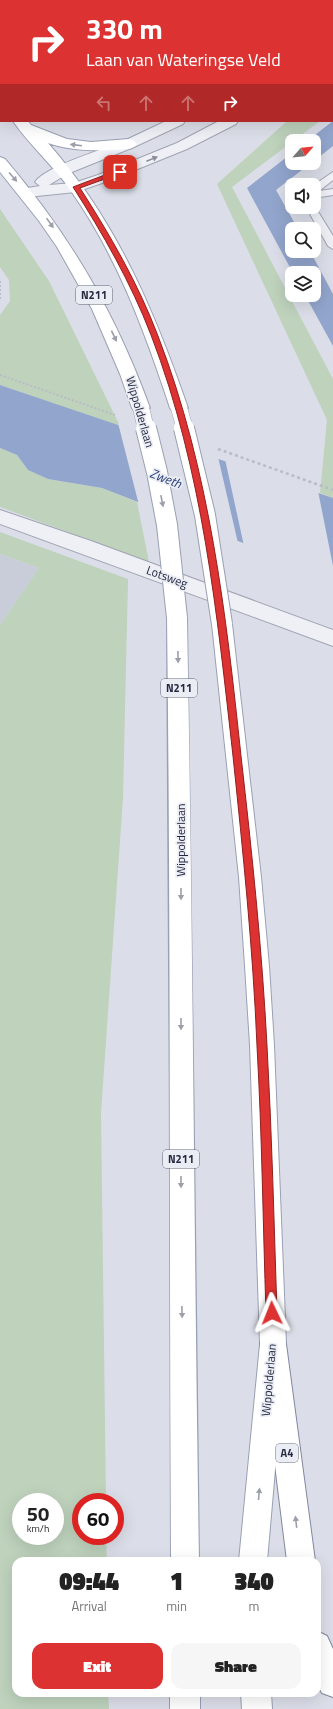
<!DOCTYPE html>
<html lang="en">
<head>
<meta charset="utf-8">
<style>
	body { margin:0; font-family:"Titillium Web",sans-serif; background:#f6f6f6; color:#222; height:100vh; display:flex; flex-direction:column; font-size:15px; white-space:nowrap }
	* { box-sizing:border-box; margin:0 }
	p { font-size:13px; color:#767676 }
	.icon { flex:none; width:22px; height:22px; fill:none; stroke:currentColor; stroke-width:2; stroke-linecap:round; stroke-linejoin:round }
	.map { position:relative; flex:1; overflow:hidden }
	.side { position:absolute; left:12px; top:1557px; width:309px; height:140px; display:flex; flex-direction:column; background:#fff; border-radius:12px; box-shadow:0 4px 16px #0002 }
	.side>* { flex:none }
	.guide { position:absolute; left:0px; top:0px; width:333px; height:122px; box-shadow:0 4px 16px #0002; background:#dc3231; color:#fff; overflow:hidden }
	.needle { width:26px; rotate:63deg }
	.controls { position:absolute; left:285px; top:134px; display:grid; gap:8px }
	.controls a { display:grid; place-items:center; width:36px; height:36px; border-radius:8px; background:#fff; box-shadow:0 4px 16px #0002; font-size:20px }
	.speed { position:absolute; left:12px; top:1493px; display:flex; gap:8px; font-size:20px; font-weight:700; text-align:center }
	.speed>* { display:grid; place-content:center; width:52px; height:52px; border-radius:50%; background:#fff; box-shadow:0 4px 16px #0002; line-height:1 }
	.speed small { font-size:10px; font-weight:400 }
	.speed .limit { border:6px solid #d22; background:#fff; color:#111 }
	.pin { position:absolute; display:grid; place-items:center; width:34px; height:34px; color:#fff; margin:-17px; border-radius:8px; box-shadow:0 2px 6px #0006 }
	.me { position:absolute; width:44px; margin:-22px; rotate:358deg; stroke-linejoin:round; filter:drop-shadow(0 0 3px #0008) }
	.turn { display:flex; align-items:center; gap:14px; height:84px; padding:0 20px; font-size:18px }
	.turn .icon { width:52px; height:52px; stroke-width:2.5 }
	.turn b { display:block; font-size:28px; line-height:34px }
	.lanes { display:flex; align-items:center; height:38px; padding:0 20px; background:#0003; justify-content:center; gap:20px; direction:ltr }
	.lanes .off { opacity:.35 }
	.eta { display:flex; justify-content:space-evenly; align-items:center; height:68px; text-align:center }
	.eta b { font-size:24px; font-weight:800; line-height:28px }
	.cta { display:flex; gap:8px; margin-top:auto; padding:8px 20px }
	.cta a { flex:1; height:46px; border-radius:12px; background:#dc3231; color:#fff; font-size:16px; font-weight:800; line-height:46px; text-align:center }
	.cta a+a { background:#f6f6f6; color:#222 }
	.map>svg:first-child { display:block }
	.built { fill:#c9cdda }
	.green { fill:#bed2bc; fill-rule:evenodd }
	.water { fill:#92a5cc }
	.pier { fill:#dbdee8 }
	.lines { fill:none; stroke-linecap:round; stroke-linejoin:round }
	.service-casing { stroke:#a0a4b2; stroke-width:2 }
	.minor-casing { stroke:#a0a4b2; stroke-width:2 }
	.tertiary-casing { stroke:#a0a4b2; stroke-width:2 }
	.primary-casing { stroke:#99a0b4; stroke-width:2 }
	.motorway-casing { stroke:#8188a0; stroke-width:2 }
	.path-far1 { stroke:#b9bcc6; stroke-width:2; stroke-dasharray:2 2; stroke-linecap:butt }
	.path { stroke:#b9bcc6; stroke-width:2.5; stroke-dasharray:3 3; stroke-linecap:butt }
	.service { fill:#eef0f6; fill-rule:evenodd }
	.minor { fill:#eef0f6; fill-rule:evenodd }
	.tertiary { fill:#eef0f6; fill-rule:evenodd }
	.primary { fill:#fff; fill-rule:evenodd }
	.motorway { fill:#fff; fill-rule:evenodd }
	.primary-bridge-far1-casing { stroke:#99a0b4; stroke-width:17; stroke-linecap:butt }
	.primary-bridge-casing { stroke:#99a0b4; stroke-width:22; stroke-linecap:butt }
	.primary-bridge-far1 { stroke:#fff; stroke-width:16 }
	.primary-bridge { stroke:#fff; stroke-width:20 }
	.oneway { fill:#9c9fa9 }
	.oneway2 { fill:#898c9a }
	.route { fill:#dc3231; stroke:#8f2020 }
	.labels { text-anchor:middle; stroke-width:3.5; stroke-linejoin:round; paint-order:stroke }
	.shield { fill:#ebedf5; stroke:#606476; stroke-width:1 }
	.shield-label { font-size:11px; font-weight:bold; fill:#24293f }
	.street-label { font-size:12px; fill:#24293f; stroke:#ebedf5 }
	.water-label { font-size:13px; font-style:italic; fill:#2a4077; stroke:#ebedf5 }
</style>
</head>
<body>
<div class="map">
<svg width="333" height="1709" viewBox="0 0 333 1709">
	<rect width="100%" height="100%" fill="#dbdee8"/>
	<path class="built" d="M 0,554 L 39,568 L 0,625 Z"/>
	<path class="green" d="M 287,121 L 320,121 L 232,187 L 333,379 L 333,498 L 320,493 L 327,420 L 217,184 Z
		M 0,209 L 49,281 L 120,426 L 0,385 L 0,315 L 10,301 L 9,280 L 0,267 Z
		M 0,448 L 17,455 L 28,470 L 48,479 L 102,488 L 137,502 L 149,562 L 0,507 Z
		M 0,532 L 128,579 L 123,798 L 101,1113 L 106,1502 L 81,1502 L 81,1536 L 106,1536 L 107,1561 L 16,1561 L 16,1693 L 108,1693 L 109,1709 L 0,1709 L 0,625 L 39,568 L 0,554 ZM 21,1502 L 55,1502 L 55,1536 L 21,1536 Z"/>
	<path class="water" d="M 333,121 L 333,146 L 314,161 L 314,141 L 307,141 Z
		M 292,153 L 292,163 L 311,163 L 276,190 L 298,229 L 292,229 L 292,251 L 310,251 L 333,294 L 333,346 L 305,295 L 314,295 L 314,273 L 293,273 L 247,188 Z
		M 0,385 L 333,498 L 333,578 L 102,488 L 48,479 L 28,470 L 17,455 L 0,448 Z"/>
	<path class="pier" d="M 118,423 L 218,457 L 238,543 L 139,505 Z
		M 225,459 L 318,491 L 333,566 L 333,580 L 244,546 Z"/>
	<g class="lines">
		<g class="service-casing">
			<path id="service" d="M 333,172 L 333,180 L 319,191 L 333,189 L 333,195 L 314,198 L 314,185 Z
				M 314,205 L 333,236 L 333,249 L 328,246 L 306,207 L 314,207 Z"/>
		</g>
		<g class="minor-casing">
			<path id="minor" d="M 0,510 L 91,541 L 333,630 L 333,646 L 0,524 Z"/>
		</g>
		<g class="tertiary-casing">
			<path id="tertiary" d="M 166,121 L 185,121 L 183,124 L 134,147 L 67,174 L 49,185 L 74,183 L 98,175 L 177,143 L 219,121 L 238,121 L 236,124 L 187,149 L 108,181 L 76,192 L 27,197 L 21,195 L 19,192 L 21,189 L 40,186 L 35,182 C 46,166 105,149 124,141 C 138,134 152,128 166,121 Z"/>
		</g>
		<g class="primary-casing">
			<path id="primary" d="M 0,98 L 1,98 L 1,107 L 0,107 Z
				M 13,121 L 28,121 L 31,125 L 67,139 L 91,142 L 129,139 L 134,141 L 137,144 L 134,147 L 129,149 C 101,151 74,152 48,143 C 117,222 154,310 188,408 L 185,412 L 179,414 L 173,412 L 170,408 C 145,332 117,256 71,191 C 54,166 30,146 13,121 Z
				M 0,157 L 5,159 C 71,237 115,312 150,408 L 147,412 L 141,414 L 135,412 L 132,408 L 120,374 L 92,309 L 57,247 L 39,221 L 0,172 Z
				M 177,611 L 184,613 L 187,618 C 193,932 194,1247 199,1561 L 171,1561 C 169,1247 171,932 167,618 L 170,613 Z
				M 222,617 L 229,619 L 232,624 L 261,877 L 269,966 L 274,1045 L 286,1344 L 267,1561 L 239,1561 L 260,1344 L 250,1045 L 245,966 L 239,877 L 212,624 L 215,619 Z
				M 170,1693 L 200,1693 L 200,1709 L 170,1709 Z
				M 241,1693 L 271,1693 L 272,1709 L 242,1709 Z"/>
		</g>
		<g class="motorway-casing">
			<path id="motorway" d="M 273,1331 L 282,1335 L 286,1344 L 315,1561 L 287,1561 L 260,1344 L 264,1335 Z
				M 317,1631 L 327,1636 L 333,1649 L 333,1697 L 322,1693 L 317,1684 Z"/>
		</g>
		<path class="path-far1" d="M 0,281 L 0,300
			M 0,375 L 115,415"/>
		<path class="path" d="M 218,449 L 333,490"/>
		<use href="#service" class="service"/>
		<use href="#minor" class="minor"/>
		<use href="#tertiary" class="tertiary"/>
		<use href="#primary" class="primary"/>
		<use href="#motorway" class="motorway"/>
		<g class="primary-bridge-far1-casing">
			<path id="primary-bridge-far1" d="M 141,408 L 146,429
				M 179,408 L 185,429"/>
		</g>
		<g class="primary-bridge-casing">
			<path id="primary-bridge" d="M 146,428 L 157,472 L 167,525 L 177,618
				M 184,428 L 205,515 L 222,624"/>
		</g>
		<use href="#primary-bridge-far1" class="primary-bridge-far1"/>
		<use href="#primary-bridge" class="primary-bridge"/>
	</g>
	<defs><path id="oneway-solid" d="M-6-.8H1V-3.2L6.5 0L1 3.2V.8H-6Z"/></defs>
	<g class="oneway">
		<use href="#oneway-solid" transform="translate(76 145) rotate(-173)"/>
		<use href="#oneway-solid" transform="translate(13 177) rotate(49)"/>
		<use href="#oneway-solid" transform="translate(50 223) rotate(55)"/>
		<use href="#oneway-solid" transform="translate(114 336) rotate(65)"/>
		<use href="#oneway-solid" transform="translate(162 501) rotate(79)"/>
		<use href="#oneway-solid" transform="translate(178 657) rotate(89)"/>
		<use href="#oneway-solid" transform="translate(181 894) rotate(90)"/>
		<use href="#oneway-solid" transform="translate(181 1024) rotate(90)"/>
		<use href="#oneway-solid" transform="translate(181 1182) rotate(90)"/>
		<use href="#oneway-solid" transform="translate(182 1312) rotate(89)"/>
		<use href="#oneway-solid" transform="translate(259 1494) rotate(-85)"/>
		<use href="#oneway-solid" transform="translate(296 1522) rotate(-97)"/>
	</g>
	<use class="oneway2" href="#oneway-solid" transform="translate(152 159) rotate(-22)"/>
	<path class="route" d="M 118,170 L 124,172 L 80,188 C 110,235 138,283 158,336 C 210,471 226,614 241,756 C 252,853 262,949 267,1046 C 272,1135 274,1224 277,1313 L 275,1316 L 272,1318 L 268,1316 L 266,1313 C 263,1224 262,1134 257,1046 C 253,949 243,852 233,756 C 217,614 203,470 151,335 C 131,283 103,234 73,187 Z"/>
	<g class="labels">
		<g class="shield">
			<rect x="76" y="286" width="36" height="18" rx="3"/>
			<rect x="161" y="679" width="36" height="18" rx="3"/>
			<rect x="163" y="1150" width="36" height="18" rx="3"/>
			<rect x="276" y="1444" width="22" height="18" rx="3"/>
		</g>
		<g class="shield-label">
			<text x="94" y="299">N211</text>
			<text x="179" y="692">N211</text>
			<text x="181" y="1163">N211</text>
			<text x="287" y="1457">A4</text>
		</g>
		<g class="street-label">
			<text transform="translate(140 412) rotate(74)" y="4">Wippolderlaan</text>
			<text transform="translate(167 577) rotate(20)" y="4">Lotsweg</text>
			<text transform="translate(181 840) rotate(-90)" y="4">Wippolderlaan</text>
			<text transform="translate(269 1380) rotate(-85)" y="4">Wippolderlaan</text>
		</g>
		<g class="water-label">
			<text transform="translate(166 478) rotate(21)" y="5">Zweth</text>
		</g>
	</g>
</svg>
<div class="controls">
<a><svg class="needle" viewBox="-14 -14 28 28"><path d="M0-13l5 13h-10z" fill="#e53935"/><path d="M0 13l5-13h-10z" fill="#767676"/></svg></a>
<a><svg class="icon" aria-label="sound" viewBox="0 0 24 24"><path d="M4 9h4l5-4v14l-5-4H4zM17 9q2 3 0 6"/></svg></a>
<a><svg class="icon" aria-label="search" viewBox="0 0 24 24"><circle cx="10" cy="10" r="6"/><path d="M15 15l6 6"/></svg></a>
<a><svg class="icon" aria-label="layers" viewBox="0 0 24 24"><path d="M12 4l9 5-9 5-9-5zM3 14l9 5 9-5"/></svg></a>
</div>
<div class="speed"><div>50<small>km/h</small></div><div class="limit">60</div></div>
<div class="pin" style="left:120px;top:172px;background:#d93025"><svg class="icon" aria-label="arrive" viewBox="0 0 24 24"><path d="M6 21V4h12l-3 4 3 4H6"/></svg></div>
<svg class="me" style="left:272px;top:1313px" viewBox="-20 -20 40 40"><path d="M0-17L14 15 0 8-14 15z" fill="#dc3231" stroke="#fff" stroke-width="4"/></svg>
<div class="guide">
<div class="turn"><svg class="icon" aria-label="right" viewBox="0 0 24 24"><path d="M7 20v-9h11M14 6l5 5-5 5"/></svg><div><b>330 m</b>Laan van Wateringse Veld</div></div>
<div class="lanes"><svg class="icon off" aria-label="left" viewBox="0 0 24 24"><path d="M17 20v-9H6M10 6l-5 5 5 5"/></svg><svg class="icon off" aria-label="ahead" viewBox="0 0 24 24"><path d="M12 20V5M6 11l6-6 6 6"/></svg><svg class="icon off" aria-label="ahead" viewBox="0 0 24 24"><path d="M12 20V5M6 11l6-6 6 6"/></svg><svg class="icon" aria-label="right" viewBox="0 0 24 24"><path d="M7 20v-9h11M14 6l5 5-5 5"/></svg></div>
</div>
<section class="side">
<div class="eta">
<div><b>09:44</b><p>Arrival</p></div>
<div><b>1</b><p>min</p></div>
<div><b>340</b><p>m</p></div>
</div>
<div class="cta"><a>Exit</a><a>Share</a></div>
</section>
</div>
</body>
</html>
